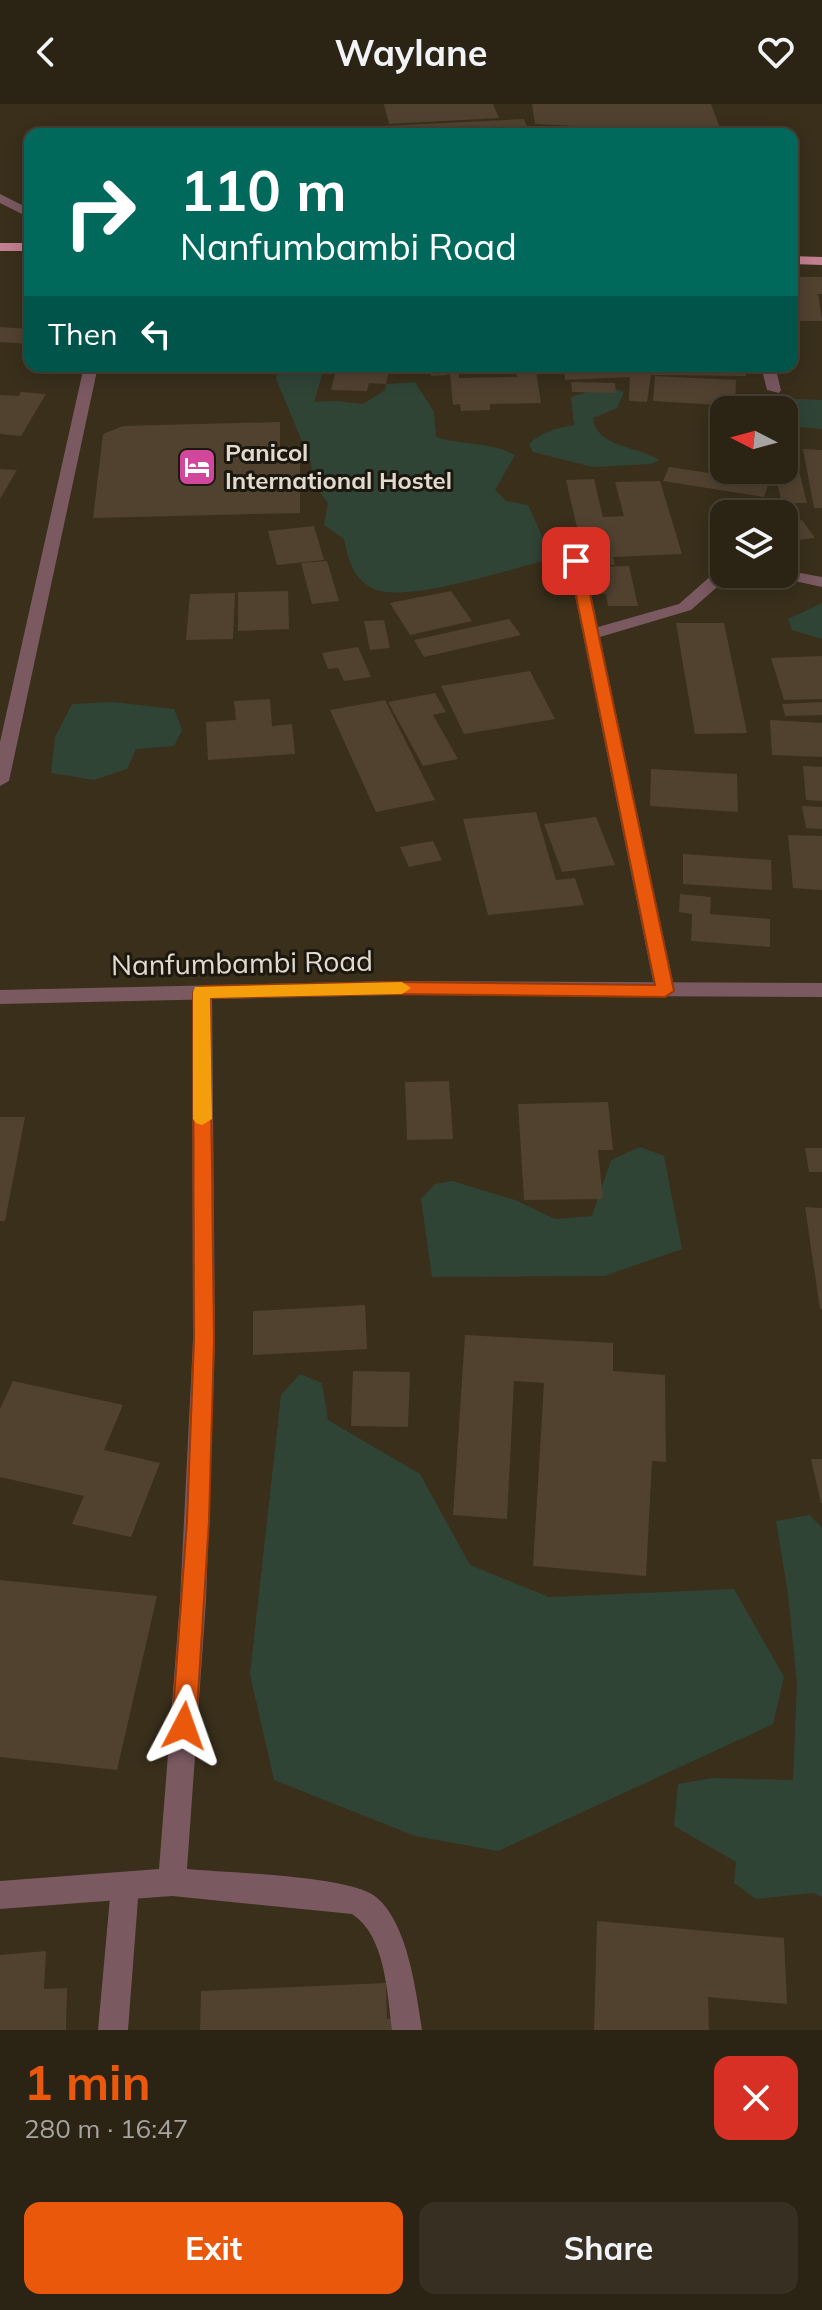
<!DOCTYPE html>
<html lang="en">
<head>
<meta charset="utf-8">
<style>
	body { margin:0; font-family:Mulish,sans-serif; background:#372f22; color:#f1f3f6; height:100vh; display:flex; flex-direction:column; font-size:30px; white-space:nowrap }
	* { box-sizing:border-box; margin:0 }
	p { font-size:26px; color:#a6a4a0 }
	.icon { flex:none; width:44px; height:44px; fill:none; stroke:currentColor; stroke-width:2; stroke-linecap:round; stroke-linejoin:round }
	.map { position:relative; height:1926px; overflow:hidden }
	.panel { display:flex; flex-direction:column; background:#2b2314; flex:1 }
	.panel>* { flex:none }
	.hud { position:absolute; left:24px; top:24px; width:774px; height:244px; border-radius:16px; box-shadow:0 4px 20px #0003,0 0 0 2px #474034; background:#00695c; color:#fff; overflow:hidden }
	.needle { width:52px; rotate:276deg }
	.buttons { position:absolute; left:710px; top:292px; display:grid; gap:16px }
	.buttons a { display:grid; place-items:center; width:88px; height:88px; border-radius:16px; background:#2b2314; box-shadow:0 4px 20px #0003,0 0 0 2px #474034; font-size:40px }
	.pin { position:absolute; display:grid; place-items:center; width:68px; height:68px; color:#fff; margin:-34px; border-radius:16px; box-shadow:0 4px 12px #0006 }
	.me { position:absolute; width:88px; margin:-44px; rotate:4deg; stroke-linejoin:round; filter:drop-shadow(0 0 6px #0008) }
	.turn { display:flex; align-items:center; gap:28px; height:168px; padding:0 24px; font-size:36px }
	.turn .icon { width:104px; height:104px; stroke-width:2.5 }
	.turn b { display:block; font-size:56px; line-height:68px }
	.then { display:flex; align-items:center; height:76px; padding:0 24px; background:#0003; gap:16px; font-size:30px }
	.round { display:grid; place-items:center; flex:none; width:84px; height:84px; border-radius:16px; background:#372f22 }
	.headline { display:flex; align-items:center; justify-content:space-between; height:136px; padding:0 24px }
	h1 { font-size:48px; font-weight:700; line-height:60px; color:#ea580c }
	.cta { display:flex; gap:16px; margin-top:auto; padding:16px 24px }
	.cta a { flex:1; height:92px; border-radius:16px; background:#ea580c; color:#fff; font-size:32px; font-weight:700; line-height:92px; text-align:center }
	.cta a+a { background:#372f22; color:#f1f3f6 }
	header { display:flex; justify-content:space-between; align-items:center; height:104px; padding:0 24px; background:#2b2314; font-size:36px; font-weight:700 }
	.map>svg:first-child { display:block }
	.green { fill:#304436 }
	.building { fill:#514230 }
	.lines { fill:none; stroke-linecap:round; stroke-linejoin:round }
	.service { fill:#7a5961; fill-rule:evenodd }
	.minor { fill:#7a5961; fill-rule:evenodd }
	.tertiary { fill:#7a5961; fill-rule:evenodd }
	.primary { fill:#c27f90; fill-rule:evenodd }
	.route { fill:#ea580c; stroke:#983908; stroke-width:2 }
	.slow { fill:#f59e0b }
	.labels { text-anchor:middle; stroke-width:6; stroke-linejoin:round; paint-order:stroke }
	.far-poi-label { font-size:24px; font-weight:bold; fill:#e1dbcf; stroke:#1c180f; text-anchor:start }
	.street-label { font-size:28px; fill:#e1dbcf; stroke:#1c180f }
</style>
</head>
<body>
<header><svg class="icon" aria-label="back" viewBox="0 0 24 24"><path d="M15 5l-7 7 7 7"/></svg>Waylane<svg class="icon" aria-label="heart" viewBox="0 0 24 24"><path d="M12 20l-8-8c-3-5 5-10 8-4 3-6 11-1 8 4z"/></svg></header>
<div class="map">
<svg width="822" height="1926" viewBox="0 0 822 1926">
	<rect width="100%" height="100%" fill="#392f1b"/>
	<path class="green" d="M 278,262 L 325,262 L 314,298 L 335,297 L 363,300 L 385,286 L 386,280 L 415,278 L 434,308 L 436,333 C 464,342 488,337 515,351 L 495,386 L 506,397 L 528,401 L 551,452 L 543,457 C 507,466 407,499 374,485 C 353,475 348,455 344,435 L 324,421 L 328,399 L 313,379 L 311,359 L 276,275 Z
		M 605,282 L 624,288 L 617,304 L 593,314 C 596,344 639,342 659,356 L 651,360 L 593,363 L 533,348 L 529,340 C 542,328 556,324 574,321 L 571,293 Z
		M 775,294 L 822,296 L 822,325 L 784,322 L 784,306 L 771,306 Z
		M 822,499 L 822,535 L 792,526 L 788,515 Z
		M 113,598 L 174,605 L 182,626 L 174,642 L 136,645 L 127,665 L 94,676 L 51,669 L 55,633 L 72,600 Z
		M 640,1043 L 664,1052 L 682,1145 L 604,1172 L 432,1173 L 421,1095 L 435,1080 L 452,1077 L 515,1096 L 555,1115 L 592,1112 L 611,1056 Z
		M 300,1270 L 322,1279 L 328,1316 L 420,1370 L 470,1461 L 549,1493 L 734,1485 L 784,1573 L 773,1620 L 498,1747 L 415,1732 L 274,1676 L 250,1570 L 281,1291 Z
		M 810,1411 L 822,1424 L 822,1793 L 813,1789 L 756,1795 L 734,1779 L 736,1758 L 674,1722 L 678,1680 L 713,1674 L 793,1676 L 797,1579 L 788,1490 L 776,1417 Z"/>
	<path class="building" d="M 384,0 L 493,0 L 499,14 L 389,20 Z
		M 532,0 L 711,0 L 722,29 L 535,20 Z
		M 524,15 L 530,30 L 384,30 L 382,22 Z
		M 792,173 L 822,173 L 822,190 L 818,190 L 822,217 L 793,217 Z
		M 0,223 L 30,225 L 30,240 L 0,238 Z
		M 337,262 L 390,262 L 386,280 L 369,279 L 367,287 L 331,286 Z
		M 430,262 L 446,262 L 447,271 L 431,272 Z
		M 463,262 L 508,262 L 509,268 L 463,269 Z
		M 564,262 L 628,262 L 630,273 L 565,276 Z
		M 630,262 L 743,262 L 746,272 L 651,271 L 647,298 L 629,297 Z
		M 516,267 L 536,267 L 541,299 L 490,300 L 490,306 L 461,307 L 460,300 L 453,301 L 450,269 L 459,269 L 459,274 L 517,273 Z
		M 655,272 L 736,276 L 735,302 L 653,297 Z
		M 571,278 L 615,279 L 616,289 L 572,288 Z
		M 21,288 L 46,290 L 21,332 L 0,330 L 0,291 L 19,292 Z
		M 280,318 L 280,359 L 300,358 L 300,409 L 93,414 L 103,330 L 123,322 Z
		M 803,345 L 822,346 L 822,404 L 814,404 Z
		M 784,351 L 795,351 L 807,399 L 782,399 L 774,366 L 784,366 Z
		M 669,363 L 769,378 L 764,393 L 663,377 Z
		M 0,365 L 17,366 L 0,395 Z
		M 594,375 L 603,413 L 624,412 L 615,378 L 660,377 L 682,450 L 613,453 L 615,461 L 586,462 L 566,376 Z
		M 770,397 L 779,410 L 729,410 L 725,403 Z
		M 802,416 L 815,434 L 784,438 L 784,419 Z
		M 314,422 L 324,456 L 277,461 L 268,427 Z
		M 327,457 L 339,497 L 312,500 L 301,459 Z
		M 629,462 L 638,502 L 608,502 L 606,490 L 590,491 L 585,463 Z
		M 288,487 L 289,525 L 238,527 L 238,488 Z
		M 451,487 L 472,517 L 410,531 L 390,499 Z
		M 235,489 L 233,535 L 186,536 L 190,490 Z
		M 509,515 L 521,531 L 424,553 L 414,536 Z
		M 384,516 L 390,544 L 370,546 L 364,517 Z
		M 676,519 L 724,519 L 747,629 L 695,630 Z
		M 358,543 L 371,573 L 344,577 L 338,564 L 328,565 L 322,549 Z
		M 822,552 L 822,595 L 784,596 L 771,554 Z
		M 530,567 L 555,615 L 464,630 L 441,582 Z
		M 435,589 L 446,608 L 433,611 L 458,655 L 423,662 L 388,598 Z
		M 270,595 L 272,622 L 292,620 L 295,650 L 208,656 L 206,618 L 236,616 L 234,597 Z
		M 385,596 L 435,696 L 376,708 L 330,606 Z
		M 822,598 L 822,611 L 785,612 L 782,600 Z
		M 770,616 L 822,619 L 822,653 L 772,651 Z
		M 803,662 L 822,663 L 822,697 L 806,696 Z
		M 651,665 L 737,670 L 738,708 L 650,702 Z
		M 802,702 L 822,703 L 822,725 L 806,724 Z
		M 536,708 L 556,776 L 575,774 L 584,801 L 488,811 L 463,715 Z
		M 596,713 L 615,761 L 562,768 L 544,720 Z
		M 788,731 L 822,732 L 822,786 L 793,784 Z
		M 433,737 L 442,756 L 409,763 L 400,743 Z
		M 683,750 L 771,756 L 772,786 L 683,780 Z
		M 680,790 L 711,793 L 710,810 L 770,815 L 770,843 L 691,837 L 692,810 L 679,808 Z
		M 449,977 L 453,1035 L 407,1036 L 405,978 Z
		M 608,998 L 613,1046 L 598,1046 L 603,1095 L 524,1096 L 518,1000 Z
		M 0,1013 L 25,1013 L 5,1117 L 0,1117 Z
		M 805,1044 L 822,1044 L 822,1068 L 809,1068 Z
		M 805,1103 L 822,1104 L 822,1205 L 820,1205 Z
		M 365,1201 L 367,1245 L 253,1251 L 253,1207 Z
		M 465,1231 L 613,1239 L 613,1267 L 665,1271 L 666,1358 L 652,1357 L 646,1472 L 533,1462 L 544,1279 L 514,1277 L 507,1415 L 453,1411 Z
		M 353,1267 L 410,1268 L 408,1323 L 351,1322 Z
		M 13,1277 L 123,1301 L 104,1346 L 160,1359 L 131,1433 L 72,1420 L 84,1392 L 0,1373 L 0,1305 Z
		M 811,1355 L 822,1355 L 822,1399 L 821,1399 Z
		M 0,1476 L 157,1492 L 117,1666 L 0,1653 Z
		M 597,1817 L 784,1834 L 787,1900 L 708,1893 L 709,1926 L 594,1926 Z
		M 46,1847 L 44,1885 L 67,1884 L 66,1926 L 0,1926 L 0,1851 Z
		M 386,1879 L 387,1915 L 403,1914 L 403,1926 L 200,1926 L 201,1887 Z"/>
	<g class="lines">
		<path class="service" d="M 0,90 L 30,105 L 30,114 L 0,99 Z
			M 761,262 L 775,262 L 781,286 L 779,289 L 767,286 Z
			M 125,1768 L 135,1772 L 139,1782 L 128,1926 L 98,1926 L 111,1782 L 115,1772 Z"/>
		<path class="minor" d="M 84,262 L 98,262 L 9,677 L 0,682 L 0,638 Z
			M 576,452 L 584,457 L 598,523 L 679,500 L 713,470 L 724,465 L 724,470 L 732,470 L 691,506 L 600,533 L 675,887 L 665,894 L 655,887 L 568,457 Z
			M 784,466 L 822,473 L 822,483 L 776,473 L 773,470 L 784,470 Z
			M 202,881 L 212,888 L 215,1236 L 206,1497 L 187,1765 C 227,1769 348,1771 376,1793 C 408,1819 416,1888 422,1926 L 392,1926 C 387,1890 386,1832 352,1810 L 172,1792 L 0,1805 L 0,1777 L 159,1765 L 180,1497 L 193,1236 L 192,888 Z"/>
		<path class="tertiary" d="M 393,877 L 822,879 L 822,893 L 393,891 L 0,900 L 0,886 Z"/>
		<path class="primary" d="M 0,139 L 30,139 L 30,147 L 0,147 Z
			M 792,152 L 822,153 L 822,161 L 792,160 Z"/>
	</g>
	<path class="route" d="M 576,453 L 583,457 L 674,887 L 665,893 L 393,890 L 210,894 L 214,1236 L 209,1417 L 196,1622 L 192,1630 L 184,1633 L 176,1630 L 172,1622 L 187,1417 L 194,1236 L 193,888 L 202,882 L 393,878 L 655,881 L 569,457 Z"/>
	<path class="slow" d="M 402,878 L 411,884 L 402,890 L 210,894 L 212,1015 L 202,1021 L 196,1019 L 193,1015 L 193,888 L 195,883 Z"/>
	<defs>
		<g id="hotel-square" transform="scale(2)"><rect x="-9" y="-9" width="18" height="18" rx="4" fill="#d1479c" stroke="#1c180f"/><path d="M-6-4.5h1.5V1H6V5H4.5V3h-9V5H-6ZM-4 0a1.8 1.8 0 1 1 3.6 0ZM.5 0V-2.5h3Q6-2.5 6 0Z" fill="#fff"/></g>
	</defs>
	<g fill-rule="evenodd">
		<use href="#hotel-square" x="197" y="363"/>
	</g>
	<g class="labels">
		<g class="far-poi-label">
			<text x="225" y="357">Panicol<tspan x="225" dy="28">International Hostel</tspan></text>
		</g>
		<g class="street-label">
			<text transform="translate(242 859) rotate(-1)" y="10">Nanfumbambi Road</text>
		</g>
	</g>
</svg>
<div class="buttons">
<a><svg class="needle" viewBox="-14 -14 28 28"><path d="M0-13l5 13h-10z" fill="#e53935"/><path d="M0 13l5-13h-10z" fill="#a6a4a0"/></svg></a>
<a><svg class="icon" aria-label="layers" viewBox="0 0 24 24"><path d="M12 4l9 5-9 5-9-5zM3 14l9 5 9-5"/></svg></a>
</div>
<div class="pin" style="left:576px;top:457px;background:#d93025"><svg class="icon" aria-label="arrive" viewBox="0 0 24 24"><path d="M6 21V4h12l-3 4 3 4H6"/></svg></div>
<svg class="me" style="left:184px;top:1622px" viewBox="-20 -20 40 40"><path d="M0-17L14 15 0 8-14 15z" fill="#ea580c" stroke="#fff" stroke-width="4"/></svg>
<div class="hud">
<div class="turn"><svg class="icon" aria-label="right" viewBox="0 0 24 24"><path d="M7 20v-9h11M14 6l5 5-5 5"/></svg><div><b>110 m</b>Nanfumbambi Road</div></div>
<div class="then">Then<svg class="icon" aria-label="left" viewBox="0 0 24 24"><path d="M17 20v-9H6M10 6l-5 5 5 5"/></svg></div>
</div>
</div>
<section class="panel">
<div class="headline"><div><h1>1 min</h1><p>280 m · 16:47</p></div><a class="round" style="background:#d93025;color:#fff"><svg class="icon" aria-label="close" viewBox="0 0 24 24"><path d="M6 6l12 12M18 6L6 18"/></svg></a></div>
<div class="cta"><a>Exit</a><a>Share</a></div>
</section>
</body>
</html>
